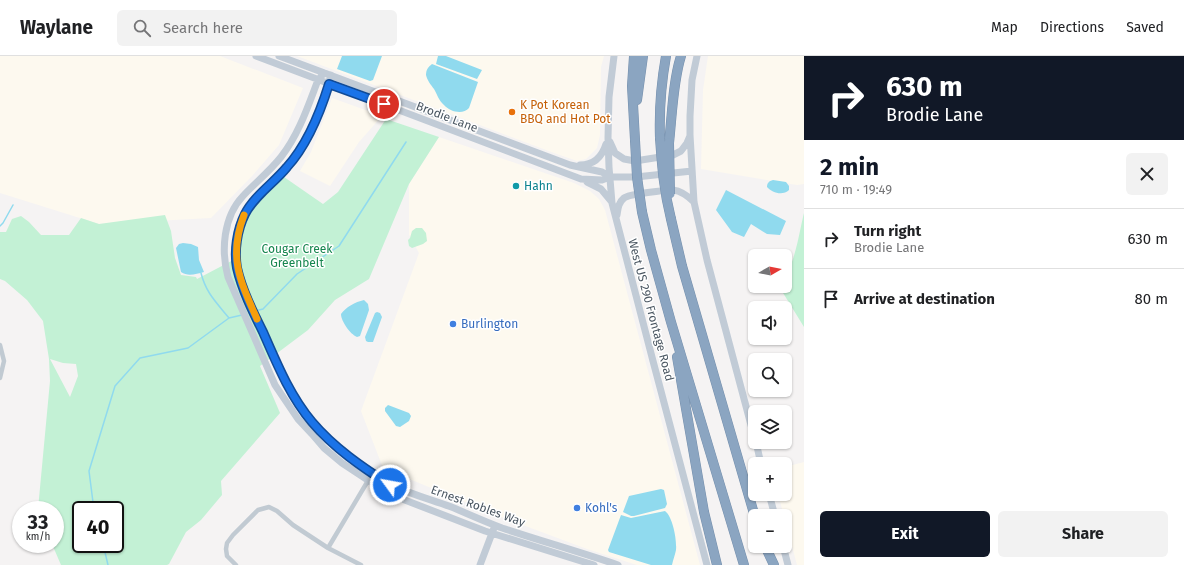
<!DOCTYPE html>
<html lang="en">
<head>
<meta charset="utf-8">
<style>
	body { margin:0; font-family:"Fira Sans",sans-serif; background:#f2f2f2; color:#202124; height:100vh; display:flex; flex-direction:column; font-size:15px; white-space:nowrap }
	* { box-sizing:border-box; margin:0 }
	p { font-size:13px; color:#757577 }
	.icon { flex:none; width:22px; height:22px; fill:none; stroke:currentColor; stroke-width:2; stroke-linecap:round; stroke-linejoin:round }
	.map { position:relative; flex:1; overflow:hidden }
	.details { display:flex; flex-direction:column; background:#fff; width:380px }
	.details>* { flex:none }
	.banner { background:#111827; color:#fff; overflow:hidden }
	.needle { width:26px; rotate:81deg }
	.buttons { position:absolute; left:748px; top:193px; display:grid; gap:8px }
	.buttons a { display:grid; place-items:center; width:44px; height:44px; border-radius:6px; background:#fff; box-shadow:0 1px 3px #0004; font-size:20px }
	.speed { position:absolute; left:12px; top:445px; display:flex; gap:8px; font-size:20px; font-weight:700; text-align:center }
	.speed>* { display:grid; place-content:center; width:52px; height:52px; border-radius:50%; background:#fff; box-shadow:0 1px 3px #0004; line-height:1 }
	.speed small { font-size:10px; font-weight:400 }
	.speed .limit { border:2px solid #111; border-radius:6px; background:#fff; color:#111 }
	.pin { position:absolute; display:grid; place-items:center; width:34px; height:34px; color:#fff; margin:-17px; border:2px solid #fff; border-radius:50%; box-shadow:0 1px 4px #0007 }
	.me { position:absolute; width:44px; margin:-22px; rotate:302deg; stroke-linejoin:round; filter:drop-shadow(0 0 3px #0008) }
	.turn { display:flex; align-items:center; gap:14px; height:84px; padding:0 16px; font-size:18px }
	.turn .icon { width:52px; height:52px; stroke-width:2.5 }
	.turn b { display:block; font-size:28px; line-height:34px }
	.round { display:grid; place-items:center; flex:none; width:42px; height:42px; border-radius:6px; background:#f2f2f2 }
	.head { display:flex; align-items:center; justify-content:space-between; height:68px; padding:0 16px }
	h1 { font-size:24px; font-weight:700; line-height:30px; color:#111827 }
	.button { display:flex; gap:8px; margin-top:auto; padding:8px 16px }
	.button a { flex:1; height:46px; border-radius:6px; background:#111827; color:#fff; font-size:16px; font-weight:700; line-height:46px; text-align:center }
	.button a+a { background:#f2f2f2; color:#202124 }
	ul { padding:0; list-style:none }
	li { display:flex; align-items:center; gap:12px; height:60px; padding:0 16px; border-top:1px solid #e0e0e0 }
	li div { flex:1 }
	li b { display:block; font-size:15px }
	li em { font-style:normal }
	header { display:flex; align-items:center; gap:24px; box-sizing:border-box; height:56px; padding:0 20px; background:#fff; border-bottom:1px solid #e0e0e0 }
	header strong { font-size:19px }
	nav { display:flex; gap:22px; margin-inline-start:auto; font-size:14px }
	.search { width:280px; height:36px; background:#f2f2f2; display:flex; align-items:center; gap:10px; box-sizing:border-box; padding:0 14px; border-radius:6px; color:#757577; font-size:15px }
	main { display:flex; flex:1; min-height:0 }
	.map>svg:first-child { display:block }
	.commercial { fill:#fdf9ef }
	.green { fill:#c3f1d5; fill-rule:evenodd }
	.water { fill:#90daee }
	.lines { fill:none; stroke-linecap:round; stroke-linejoin:round }
	.stream { stroke:#90daee; stroke-width:1.5 }
	.highway-casing { stroke:#7690ad; stroke-width:10 }
	.street { stroke:#c1cad2; stroke-width:4.5 }
	.secondary { stroke:#c1cbd6; stroke-width:7 }
	.highway { stroke:#8ba5c1; stroke-width:9 }
	.highway-bridge-casing { stroke:#7690ad; stroke-width:10; stroke-linecap:butt }
	.highway-bridge { stroke:#8ba5c1; stroke-width:9 }
	.route-casing { stroke:#114b97; stroke-width:10 }
	.route { stroke:#1a73e8; stroke-width:7 }
	.slow { stroke:#f59e0b; stroke-width:7 }
	.food-dot { fill:#e8710a; stroke:#fff; stroke-width:1.5 }
	.culture-dot { fill:#0f9aa8; stroke:#fff; stroke-width:1.5 }
	.shop-dot { fill:#3f7fe0; stroke:#fff; stroke-width:1.5 }
	.labels { text-anchor:middle; stroke-width:3; stroke-linejoin:round; paint-order:stroke }
	.food-label { font-size:12px; fill:#c56008; stroke:#fff; text-anchor:start }
	.street-label { font-size:12px; fill:#4a5661; stroke:#fff }
	.culture-label { font-size:12px; fill:#0d838f; stroke:#fff; text-anchor:start }
	.park-label { font-size:12px; fill:#17864f; stroke:#fff }
	.shop-label { font-size:12px; fill:#366cbe; stroke:#fff; text-anchor:start }
</style>
</head>
<body>
<header>
<strong>Waylane</strong>
<div class="search"><svg class="icon" aria-label="search" viewBox="0 0 24 24"><circle cx="10" cy="10" r="6"/><path d="M15 15l6 6"/></svg>Search here</div>
<nav><a>Map</a><a>Directions</a><a>Saved</a></nav>
</header>
<main>
<div class="map">
<svg width="804" height="509" viewBox="0 0 804 509">
	<rect width="100%" height="100%" fill="#f5f3f3"/>
	<path class="commercial" d="M 0,0 L 220,0 L 303,32 L 279,89 L 253,119 L 211,162 L 99,168 L 0,137 Z
		M 297,0 L 604,0 L 601,11 L 600,79 L 597,92 L 586,103 L 577,105 L 554,97 Z
		M 708,0 L 804,0 L 804,128 L 797,129 L 701,113 L 703,34 Z
		M 332,42 L 382,60 L 359,86 L 330,130 L 300,115 L 311,96 Z
		M 439,81 L 574,127 L 590,135 L 599,143 L 605,154 L 700,509 L 637,509 L 587,493 L 496,459 L 383,412 L 361,355 L 419,197 L 409,179 L 409,128 Z
		M 804,406 L 804,509 L 797,509 L 785,464 L 785,460 L 784,460 L 778,438 L 785,438 L 785,411 Z"/>
	<path class="green" d="M 386,63 L 439,81 L 409,128 L 369,223 L 335,244 L 308,274 L 260,310 L 280,357 L 221,425 L 222,439 L 201,464 L 186,476 L 169,508 L 167,509 L 61,509 L 52,488 L 55,488 L 55,454 L 38,453 L 50,325 L 49,303 L 43,265 L 27,244 L 5,225 L 0,223 L 0,176 L 6,176 L 12,163 L 21,160 L 29,166 L 41,179 L 69,179 L 81,162 L 99,168 L 165,159 L 171,175 L 175,202 L 181,219 L 196,221 L 197,223 L 239,201 C 239,161 258,147 284,121 L 323,148 L 338,136 ZM 50,303 L 63,307 L 76,308 L 78,320 L 70,341 ZM 81,454 L 115,454 L 115,488 L 81,488 Z
		M 804,157 L 804,271 L 780,232 L 781,230 L 785,230 L 785,219 C 795,208 800,172 804,157 Z
		M 416,172 L 422,172 L 426,177 L 427,185 L 423,188 L 412,192 L 409,190 L 408,184 L 410,182 L 412,175 Z"/>
	<path class="water" d="M 342,0 L 382,0 L 373,24 L 370,25 L 337,13 Z
		M 438,0 L 446,0 L 482,14 L 477,23 L 436,8 Z
		M 432,8 L 478,26 L 469,52 C 463,59 450,56 444,49 C 439,45 437,38 434,33 C 431,29 427,24 426,19 C 426,14 428,11 432,8 Z
		M 773,124 L 786,126 L 789,130 L 789,134 C 783,140 772,137 767,131 C 767,127 769,125 773,124 Z
		M 726,134 L 786,165 L 780,179 L 767,178 L 751,168 L 744,181 L 732,176 L 716,154 Z
		M 183,187 L 191,188 L 198,191 L 199,204 L 204,216 C 196,218 188,221 181,216 L 176,192 L 179,188 Z
		M 364,244 L 368,248 L 369,254 L 360,280 L 357,281 C 350,278 341,265 341,258 C 346,251 355,246 364,244 Z
		M 377,256 L 380,257 L 382,261 L 373,286 L 368,286 L 366,285 L 365,281 L 375,257 Z
		M 388,349 L 409,357 L 411,360 L 409,365 L 400,371 L 396,370 L 385,355 L 385,352 Z
		M 661,433 L 664,434 L 667,448 L 665,452 L 634,460 L 631,460 L 623,456 L 629,440 Z
		M 665,455 C 673,461 677,484 676,494 C 675,499 673,504 672,509 L 651,509 L 609,496 L 608,494 L 621,459 L 631,462 Z"/>
	<g class="lines">
		<path class="stream" d="M 0,170 L 3,167 L 13,149
			M 201,217 C 206,237 216,246 229,262
			M 255,255 L 263,253 L 297,218 L 339,190 L 406,86
			M 94,454 L 89,415 L 115,330 L 140,302 L 188,292 L 229,262 L 242,259
			M 103,488 L 108,509"/>
		<g class="highway-casing">
			<path id="highway" d="M 634,0 L 632,30 L 635,84
				M 637,44 L 643,0
				M 660,82 C 659,54 661,28 666,0
				M 669,87 C 672,60 673,25 681,0
				M 642,156 L 651,194 L 671,266 L 744,509
				M 671,163 L 682,210 L 755,461
				M 677,301 L 704,456 L 717,509
				M 765,490 L 774,509"/>
		</g>
		<path class="street" d="M 0,289 L 4,305 L 0,322
			M 328,492 L 369,423
			M 236,509 L 227,500 L 226,493 L 227,487 L 233,479 L 258,454 L 269,451 L 277,455 L 293,469 L 328,492 L 361,509"/>
		<path class="secondary" d="M 256,0 L 581,123 L 602,124 L 610,121 L 636,121 L 692,115
			M 279,0 L 570,109 L 602,116 L 610,121
			M 614,0 L 609,41 L 608,82 L 609,111 L 612,147 L 653,305 L 707,509
			M 697,0 L 692,24 L 690,60 L 690,79 L 694,146 L 707,204 L 755,384
			M 324,17 L 318,24 C 308,50 299,78 281,101 C 270,115 255,127 243,140 C 223,161 221,195 228,221 L 275,329 L 298,363 L 312,378 L 324,392 L 342,407 L 386,436 L 397,441 L 485,475 L 594,509
			M 331,19 C 323,46 313,78 296,101 C 278,125 248,142 239,172 C 229,209 247,242 262,274 C 273,299 283,325 298,347 C 316,375 342,398 370,416 C 377,420 384,426 392,429 C 412,439 433,444 454,452 C 470,459 486,466 502,472 C 541,485 580,496 618,509
			M 610,86 L 615,97 L 624,103 L 635,105 L 673,99 L 681,95 L 687,87 L 690,80
			M 580,109 C 594,109 602,101 606,88
			M 587,126 L 601,133 L 611,145
			M 617,159 C 618,153 618,147 624,142 C 629,138 666,134 673,134 C 682,135 688,140 694,146
			M 756,386 L 761,408
			M 769,438 L 775,460
			M 783,490 L 788,509
			M 480,509 L 494,472"/>
		<use href="#highway" class="highway"/>
		<g class="highway-bridge-casing">
			<path id="highway-bridge" d="M 660,82 C 662,111 664,135 671,163
				M 635,84 L 637,121 L 642,156
				M 669,87 L 670,138"/>
		</g>
		<use href="#highway-bridge" class="highway-bridge"/>
	</g>
	<g class="lines">
		<g class="route-casing">
			<path id="route" d="M 384,48 L 329,28 C 320,57 308,88 287,111 C 274,127 254,140 245,158 C 237,174 234,195 237,212 C 242,234 253,256 263,276 C 277,308 290,340 312,366 C 334,392 362,411 390,429"/>
		</g>
		<use href="#route" class="route"/>
		<path class="slow" d="M 244,159 C 228,201 240,225 257,263"/>
	</g>
	<circle class="food-dot" cx="512" cy="56" r="4"/>
	<circle class="culture-dot" cx="516" cy="130" r="4"/>
	<g class="shop-dot">
		<circle cx="453" cy="268" r="4"/>
		<circle cx="577" cy="452" r="4"/>
	</g>
	<g class="labels">
		<g class="food-label">
			<text x="520" y="53">K Pot Korean<tspan x="520" dy="14">BBQ and Hot Pot</tspan></text>
		</g>
		<g class="street-label">
			<text transform="translate(447 61) rotate(21)" y="4">Brodie Lane</text>
			<text transform="translate(651 254) rotate(75)" y="4">West US 290 Frontage Road</text>
			<text transform="translate(478 450) rotate(20)" y="4">Ernest Robles Way</text>
		</g>
		<g class="culture-label">
			<text x="524" y="134">Hahn</text>
		</g>
		<g class="park-label">
			<text x="297" y="197">Cougar Creek<tspan x="297" dy="14">Greenbelt</tspan></text>
		</g>
		<g class="shop-label">
			<text x="461" y="272">Burlington</text>
			<text x="585" y="456">Kohl's</text>
		</g>
	</g>
</svg>
<div class="buttons">
<a><svg class="needle" viewBox="-14 -14 28 28"><path d="M0-13l5 13h-10z" fill="#e53935"/><path d="M0 13l5-13h-10z" fill="#757577"/></svg></a>
<a><svg class="icon" aria-label="sound" viewBox="0 0 24 24"><path d="M4 9h4l5-4v14l-5-4H4zM17 9q2 3 0 6"/></svg></a>
<a><svg class="icon" aria-label="search" viewBox="0 0 24 24"><circle cx="10" cy="10" r="6"/><path d="M15 15l6 6"/></svg></a>
<a><svg class="icon" aria-label="layers" viewBox="0 0 24 24"><path d="M12 4l9 5-9 5-9-5zM3 14l9 5 9-5"/></svg></a>
<a>+</a>
<a>−</a>
</div>
<div class="speed"><div>33<small>km/h</small></div><div class="limit">40</div></div>
<div class="pin" style="left:384px;top:48px;background:#d93025"><svg class="icon" aria-label="arrive" viewBox="0 0 24 24"><path d="M6 21V4h12l-3 4 3 4H6"/></svg></div>
<svg class="me" style="left:390px;top:429px" viewBox="-20 -20 40 40"><circle r="17" fill="#1a73e8" stroke="#fff" stroke-width="3"/><path d="M0-11L8 9 0 5-8 9z" fill="#fff"/></svg>
</div>
<section class="details">
<div class="banner">
<div class="turn"><svg class="icon" aria-label="right" viewBox="0 0 24 24"><path d="M7 20v-9h11M14 6l5 5-5 5"/></svg><div><b>630 m</b>Brodie Lane</div></div>
</div>
<div class="head"><div><h1>2 min</h1><p>710 m · 19:49</p></div><a class="round"><svg class="icon" aria-label="close" viewBox="0 0 24 24"><path d="M6 6l12 12M18 6L6 18"/></svg></a></div>
<ul>
<li><svg class="icon" aria-label="right" viewBox="0 0 24 24"><path d="M7 20v-9h11M14 6l5 5-5 5"/></svg><div><b>Turn right</b><p>Brodie Lane</p></div><em>630 m</em></li>
<li><svg class="icon" aria-label="arrive" viewBox="0 0 24 24"><path d="M6 21V4h12l-3 4 3 4H6"/></svg><div><b>Arrive at destination</b></div><em>80 m</em></li>
</ul>
<div class="button"><a>Exit</a><a>Share</a></div>
</section>
</main>
</body>
</html>
